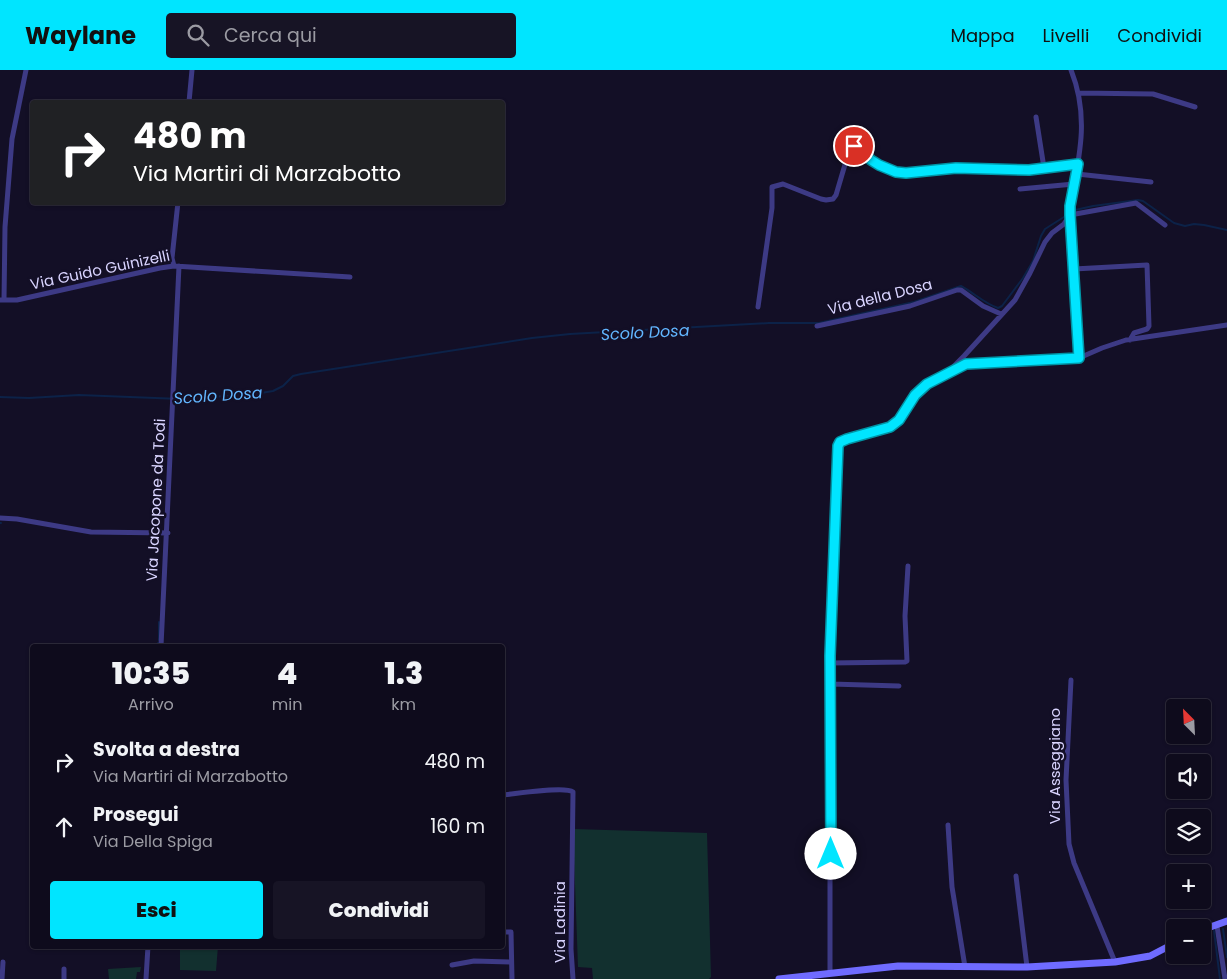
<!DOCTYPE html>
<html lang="it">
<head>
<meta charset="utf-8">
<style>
	body { margin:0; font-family:Poppins,sans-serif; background:#171425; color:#f1f3f6; height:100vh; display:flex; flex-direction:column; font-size:19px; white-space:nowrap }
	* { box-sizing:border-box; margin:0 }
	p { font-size:16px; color:#9b9ba3 }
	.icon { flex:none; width:28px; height:28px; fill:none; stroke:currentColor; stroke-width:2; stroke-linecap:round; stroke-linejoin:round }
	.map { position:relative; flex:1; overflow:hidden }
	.panel { position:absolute; left:30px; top:574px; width:475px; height:305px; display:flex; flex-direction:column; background:#0e0b1c; border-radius:5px; box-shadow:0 1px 4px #0004,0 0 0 1px #2e2b3b }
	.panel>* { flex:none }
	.hud { position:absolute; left:30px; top:30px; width:475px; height:105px; border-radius:5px; box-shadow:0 1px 4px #0004,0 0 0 1px #2e2b3b; background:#202124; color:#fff; overflow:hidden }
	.needle { width:32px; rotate:336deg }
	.fabs { position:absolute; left:1166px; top:629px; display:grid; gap:10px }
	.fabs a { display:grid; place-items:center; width:45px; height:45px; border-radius:5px; background:#0e0b1c; box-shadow:0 1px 4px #0004,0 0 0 1px #2e2b3b; font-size:25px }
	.pin { position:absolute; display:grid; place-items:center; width:42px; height:42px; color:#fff; margin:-21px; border:2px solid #fff; border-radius:50%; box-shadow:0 1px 5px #0007 }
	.me { position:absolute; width:55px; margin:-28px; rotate:0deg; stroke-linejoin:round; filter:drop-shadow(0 0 4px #0008) }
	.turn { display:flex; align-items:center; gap:18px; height:105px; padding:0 20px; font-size:22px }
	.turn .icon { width:65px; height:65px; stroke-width:2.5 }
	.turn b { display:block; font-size:35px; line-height:42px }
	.eta { display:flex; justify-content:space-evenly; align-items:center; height:85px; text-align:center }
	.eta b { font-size:30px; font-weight:800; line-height:35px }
	.button { display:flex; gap:10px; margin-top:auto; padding:10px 20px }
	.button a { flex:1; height:58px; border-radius:5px; background:#00e5ff; color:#111; font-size:20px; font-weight:800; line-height:58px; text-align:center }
	.button a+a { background:#171425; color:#f1f3f6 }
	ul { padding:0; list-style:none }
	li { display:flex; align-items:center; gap:15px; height:65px; padding:0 20px }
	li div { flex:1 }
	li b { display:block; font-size:19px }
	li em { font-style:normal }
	header { display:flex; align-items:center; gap:30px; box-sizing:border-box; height:70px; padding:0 25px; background:#00e5ff; color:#111 }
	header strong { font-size:24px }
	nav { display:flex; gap:28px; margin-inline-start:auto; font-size:18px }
	.search { width:350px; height:45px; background:#171425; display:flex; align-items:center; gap:12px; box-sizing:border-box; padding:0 18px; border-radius:5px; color:#9b9ba3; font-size:19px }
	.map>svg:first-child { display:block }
	.green { fill:#12302f }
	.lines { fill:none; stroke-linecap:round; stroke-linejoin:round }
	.stream { stroke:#0c2248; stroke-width:2 }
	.street { stroke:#3d3a85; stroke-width:5 }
	.secondary { stroke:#6f6bff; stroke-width:7 }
	.route-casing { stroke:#0095a6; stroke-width:12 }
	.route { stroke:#00e5ff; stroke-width:9 }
	.labels { text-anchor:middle; stroke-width:5; stroke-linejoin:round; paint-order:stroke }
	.street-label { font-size:15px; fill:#d9d4ff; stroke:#130f26 }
	.water-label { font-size:16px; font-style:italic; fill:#62b6ff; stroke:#130f26 }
</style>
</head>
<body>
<header>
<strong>Waylane</strong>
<div class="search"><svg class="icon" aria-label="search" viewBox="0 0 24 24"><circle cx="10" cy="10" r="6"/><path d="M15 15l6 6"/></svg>Cerca qui</div>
<nav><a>Mappa</a><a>Livelli</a><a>Condividi</a></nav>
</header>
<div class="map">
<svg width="1227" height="909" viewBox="0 0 1227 909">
	<rect width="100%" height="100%" fill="#130f26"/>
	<path class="green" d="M 573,759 L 707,763 L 711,907 L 709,909 L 593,909 L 592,898 L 578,897 Z
		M 180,876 L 218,876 L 216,901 L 180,900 Z
		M 141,897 L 140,902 L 137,902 L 136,909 L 109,909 L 108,899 Z"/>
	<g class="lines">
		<path class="stream" d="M 0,327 L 29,328 L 79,325 L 181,329 L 255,324 L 273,321 L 283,316 L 293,306 L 301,304 L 532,268 L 570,264 L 769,253 L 819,253 L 914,232 L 961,216 C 974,223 984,233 998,238 L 1002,236 L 1023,208 L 1033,191 L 1041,166 L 1045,159 L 1075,140 L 1093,136 L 1138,130 L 1143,131 L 1174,153 L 1185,156 L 1194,154 L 1204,155 L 1227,160
			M 0,453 L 1,453
			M 159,570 L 159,552
			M 158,576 L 158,573
			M 1223,859 L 1227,887
			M 1214,861 L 1220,909"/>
		<path class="street" d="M 1079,23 L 1153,24 L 1195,37
			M 189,32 L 192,0
			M 1036,47 L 1044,98
			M 1077,104 L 1151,112
			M 1020,119 L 1074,114
			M 1070,145 L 1136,133 L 1165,155
			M 174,196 L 172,188 L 178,132
			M 1074,199 L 1147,195 L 1149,256 L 1147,259 L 1134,263 L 1130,270
			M 0,230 L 17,230 L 160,198 L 174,196 L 350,207
			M 4,230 L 5,157 L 12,69 L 26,0
			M 758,237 L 772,138 L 772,117 L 783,114 L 821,129 L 826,130 L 833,129 L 836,125 L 849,81 L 852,77 L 858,77 L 871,90 L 879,95 L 896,102 L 907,103 L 955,98 L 1029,99 L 1078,94
			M 817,256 L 910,236 L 957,220 L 961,220 L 983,236 L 1001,244
			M 1079,288 L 1102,278 L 1126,270 L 1227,255
			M 952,301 L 970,293 L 1079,288 L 1070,145 L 1070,136 C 1079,89 1090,47 1071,0
			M 0,448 L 17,449 L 91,462 L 168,463
			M 161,576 L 179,196
			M 830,593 L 905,592 L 907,591 L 905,546 L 908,496
			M 1071,610 L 1066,710 L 1069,774 L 1074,793 L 1115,892
			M 831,614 L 899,616
			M 502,725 C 515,724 565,716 573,722 L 571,879 L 573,909
			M 948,755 L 952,817 L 965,897
			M 1016,806 L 1027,897
			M 1217,856 L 1225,909
			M 502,862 L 511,862 L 512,909
			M 452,895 L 474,891 L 511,892
			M 64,899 L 64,909
			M 830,903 L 830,586 L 838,376 L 841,372 L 847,369 L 883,360 L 894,355 L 899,349 L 915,325 L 927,314 L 947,303 L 964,286 L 1015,230 L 1030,203 L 1045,172 L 1052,163 L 1064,154 L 1070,145
			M 2,909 L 3,892
			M 146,909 L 148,876"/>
		<path class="secondary" d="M 1202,860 L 1227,851
			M 779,909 L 898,896 L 1027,897 L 1115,892 L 1150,886 L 1175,873"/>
	</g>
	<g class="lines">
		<g class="route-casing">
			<path id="route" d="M 831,784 L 830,586 L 838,376 L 840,372 L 847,369 L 890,357 L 899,350 L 915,325 L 927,314 L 966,294 L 1079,288 L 1070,145 L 1070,136 L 1078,94 L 1029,100 L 956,98 L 906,103 L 896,102 L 879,95 L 871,90 L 858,77 L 854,76"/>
		</g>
		<use href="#route" class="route"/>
	</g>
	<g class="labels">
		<g class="street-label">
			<text transform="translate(100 200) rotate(-12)" y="5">Via Guido Guinizelli</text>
			<text transform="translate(880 227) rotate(-14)" y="5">Via della Dosa</text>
			<text transform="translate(156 430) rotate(-87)" y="5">Via Jacopone da Todi</text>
			<text transform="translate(1055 696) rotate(-90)" y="5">Via Asseggiano</text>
			<text transform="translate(560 852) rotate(-90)" y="5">Via Ladinia</text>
		</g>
		<g class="water-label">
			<text transform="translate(645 262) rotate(-3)" y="6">Scolo Dosa</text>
			<text transform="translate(218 325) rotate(-4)" y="6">Scolo Dosa</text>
		</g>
	</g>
</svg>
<div class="fabs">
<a><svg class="needle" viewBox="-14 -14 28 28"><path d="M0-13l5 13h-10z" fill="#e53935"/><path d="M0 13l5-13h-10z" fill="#9b9ba3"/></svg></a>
<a><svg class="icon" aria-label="sound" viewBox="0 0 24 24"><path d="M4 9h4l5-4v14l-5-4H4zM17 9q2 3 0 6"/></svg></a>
<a><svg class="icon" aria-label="layers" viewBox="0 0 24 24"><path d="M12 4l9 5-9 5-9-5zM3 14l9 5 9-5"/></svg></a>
<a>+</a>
<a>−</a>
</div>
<div class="pin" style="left:854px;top:76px;background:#d93025"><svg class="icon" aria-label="arrive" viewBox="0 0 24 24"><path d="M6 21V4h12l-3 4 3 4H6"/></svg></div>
<svg class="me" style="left:831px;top:784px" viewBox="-20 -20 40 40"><circle r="19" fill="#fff"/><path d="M0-13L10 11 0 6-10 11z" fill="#00e5ff"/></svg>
<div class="hud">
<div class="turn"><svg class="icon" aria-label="right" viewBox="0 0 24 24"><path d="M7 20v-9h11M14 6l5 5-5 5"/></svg><div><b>480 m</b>Via Martiri di Marzabotto</div></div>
</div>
<section class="panel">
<div class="eta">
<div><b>10:35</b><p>Arrivo</p></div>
<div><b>4</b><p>min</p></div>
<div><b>1.3</b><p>km</p></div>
</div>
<ul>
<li><svg class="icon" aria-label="right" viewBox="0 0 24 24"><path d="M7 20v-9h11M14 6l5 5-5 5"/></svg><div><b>Svolta a destra</b><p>Via Martiri di Marzabotto</p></div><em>480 m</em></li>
<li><svg class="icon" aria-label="ahead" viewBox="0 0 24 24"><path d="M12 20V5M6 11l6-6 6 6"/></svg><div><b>Prosegui</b><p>Via Della Spiga</p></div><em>160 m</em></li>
</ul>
<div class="button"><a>Esci</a><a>Condividi</a></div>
</section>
</div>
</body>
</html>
